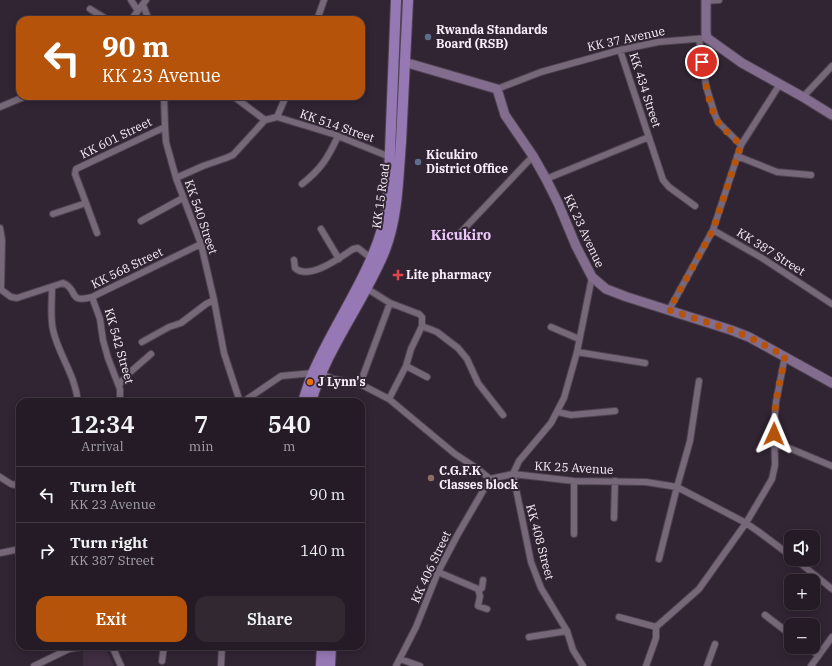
<!DOCTYPE html>
<html lang="en">
<head>
<meta charset="utf-8">
<style>
	body { margin:0; font-family:"IBM Plex Serif",serif; background:#312832; color:#f1f3f6; height:100vh; display:flex; flex-direction:column; font-size:15px; white-space:nowrap }
	* { box-sizing:border-box; margin:0 }
	p { font-size:13px; color:#a3a1a7 }
	.icon { flex:none; width:22px; height:22px; fill:none; stroke:currentColor; stroke-width:2; stroke-linecap:round; stroke-linejoin:round }
	.map { position:relative; flex:1; overflow:hidden }
	.side { position:absolute; left:16px; top:398px; width:349px; height:252px; display:flex; flex-direction:column; background:#251b26; border-radius:12px; box-shadow:0 2px 10px #0003,0 0 0 1px #423943 }
	.side>* { flex:none }
	.hud { position:absolute; left:16px; top:16px; width:349px; height:84px; border-radius:12px; box-shadow:0 2px 10px #0003,0 0 0 1px #423943; background:#b45309; color:#fff; overflow:hidden }
	.fabs { position:absolute; left:784px; top:530px; display:grid; gap:8px }
	.fabs a { display:grid; place-items:center; width:36px; height:36px; border-radius:8px; background:#251b26; box-shadow:0 2px 10px #0003,0 0 0 1px #423943; font-size:20px }
	.pin { position:absolute; display:grid; place-items:center; width:34px; height:34px; color:#fff; margin:-17px; border:2px solid #fff; border-radius:50%; box-shadow:0 1px 4px #0007 }
	.me { position:absolute; width:44px; margin:-22px; rotate:1deg; stroke-linejoin:round; filter:drop-shadow(0 0 3px #0008) }
	.turn { display:flex; align-items:center; gap:14px; height:84px; padding:0 20px; font-size:18px }
	.turn .icon { width:52px; height:52px; stroke-width:2.5 }
	.turn b { display:block; font-size:28px; line-height:34px }
	.eta { display:flex; justify-content:space-evenly; align-items:center; height:68px; text-align:center }
	.eta b { font-size:24px; font-weight:600; line-height:28px }
	.action { display:flex; gap:8px; margin-top:auto; padding:8px 20px }
	.action a { flex:1; height:46px; border-radius:12px; background:#b45309; color:#fff; font-size:16px; font-weight:600; line-height:46px; text-align:center }
	.action a+a { background:#312832; color:#f1f3f6 }
	ul { padding:0; list-style:none }
	li { display:flex; align-items:center; gap:12px; height:56px; padding:0 20px; border-top:1px solid #423943 }
	li div { flex:1 }
	li b { display:block; font-size:15px }
	li em { font-style:normal }
	.map>svg:first-child { display:block }
	.built { fill:#3f2d41 }
	.lines { fill:none; stroke-linecap:round; stroke-linejoin:round }
	.minor-casing { stroke:#4f4250; stroke-width:8 }
	.secondary-casing { stroke:#4f4250; stroke-width:11 }
	.trunk-casing { stroke:#4f4250; stroke-width:12 }
	.minor { stroke:#766779; stroke-width:6 }
	.secondary { stroke:#826d8f; stroke-width:9 }
	.trunk { stroke:#9678b4; stroke-width:10 }
	.route { stroke:#b45309; stroke-width:7; stroke-dasharray:0 12.6 }
	.service-dot { fill:#5c6f8a; stroke:#312433; stroke-width:1.5 }
	.health-dot { fill:#e0444e; stroke:#312433; stroke-width:1.5 }
	.food-dot { fill:#e8710a; stroke:#312433; stroke-width:1.5 }
	.education-dot { fill:#8d6e63; stroke:#312433; stroke-width:1.5 }
	.labels { text-anchor:middle; stroke-width:4; stroke-linejoin:round; paint-order:stroke }
	.poi-label { font-size:12px; font-weight:bold; fill:#f8eef9; stroke:#312433; text-anchor:start }
	.street-label { font-size:12px; fill:#f8eef9; stroke:#312433 }
	.quarter-label { font-size:14px; font-weight:bold; fill:#eac6f9; stroke:#312433 }
</style>
</head>
<body>
<div class="map">
<svg width="832" height="666" viewBox="0 0 832 666">
	<rect width="100%" height="100%" fill="#312433"/>
	<path class="built" d="M 105,647 L 114,666 L 83,666 L 83,649 Z"/>
	<g class="lines">
		<g class="minor-casing">
			<path id="minor" d="M 131,0 L 138,11
				M 706,1 L 719,0
				M 143,5 L 149,20
				M 90,9 L 108,20
				M 131,20 L 146,0
				M 317,20 L 324,0
				M 699,39 L 706,86 L 715,115 L 718,122 L 741,145
				M 620,50 L 663,180 L 669,187 L 695,206
				M 497,89 L 541,72 L 620,50 L 658,42 L 707,38
				M 233,96 L 265,120
				M 803,97 L 832,66
				M 0,107 L 26,96
				M 277,117 L 333,134 L 390,157
				M 165,127 L 166,142 L 176,178
				M 737,156 L 777,172 L 811,175
				M 546,179 L 649,137
				M 302,184 C 321,169 328,158 338,136
				M 86,203 L 97,233
				M 53,214 L 86,203 L 75,174 L 76,169 L 165,127 L 164,96
				M 141,221 L 183,198
				M 0,228 L 2,240 L 1,289
				M 321,229 L 339,259
				M 713,230 L 741,145 L 780,84
				M 462,231 L 533,156
				M 294,260 L 295,268 C 309,281 341,257 353,249 L 358,248 L 372,259
				M 52,287 C 52,300 50,316 53,330 C 59,356 75,374 78,402
				M 366,288 L 390,303 L 419,314 L 422,317 L 422,326 L 411,349 L 406,366 L 389,399
				M 0,289 L 11,297 L 17,298 L 63,283 C 79,289 67,304 92,297 L 201,244
				M 92,297 L 100,319 L 103,340 L 108,358 L 120,389 L 120,402
				M 669,310 L 713,230 L 762,258 L 832,304
				M 422,326 L 437,332 L 458,348 L 467,359 L 478,383 L 503,415
				M 551,327 L 579,339
				M 142,342 L 169,327 L 181,323 L 206,304 L 214,300
				M 577,352 L 645,363
				M 406,366 L 427,377
				M 322,374 L 333,379 L 360,384 L 389,399 L 455,454 L 478,469 L 490,479 L 513,474 L 574,481 L 646,482 L 677,487 L 746,523 L 759,532 L 791,556
				M 360,384 L 390,303
				M 119,385 L 128,374 L 151,354
				M 240,402 L 224,353 L 214,300 L 201,244 L 176,178 L 203,166 L 226,158 L 233,155 L 265,120 L 277,117 L 286,96
				M 243,402 L 281,376 L 313,373
				M 558,412 L 571,415 L 615,411
				M 775,444 L 789,448 L 832,466
				M 0,477 L 11,484 L 20,486
				M 614,518 L 615,481
				M 574,534 L 574,481
				M 0,553 L 20,549
				M 659,559 L 677,487 L 690,441 L 699,381
				M 795,559 L 832,589
				M 438,572 L 478,589 L 480,596 L 478,606 L 487,609
				M 479,590 L 482,588 L 483,580
				M 765,615 L 791,635
				M 619,617 L 656,627
				M 529,637 L 567,631
				M 112,646 L 121,666
				M 807,647 L 818,655
				M 400,659 L 420,666
				M 162,661 L 164,646
				M 34,666 L 69,649 L 88,646
				M 221,666 L 222,646
				M 396,666 L 416,627 L 438,572 L 458,534 L 490,479
				M 583,666 L 573,650 L 567,631 L 541,588 L 531,562 L 513,474 L 519,461 L 551,423 L 564,398 L 577,352 L 592,277
				M 646,666 L 656,638 L 656,627 L 699,589 L 746,523 L 772,479 L 775,465 L 774,425 L 776,402 L 785,356
				M 707,666 L 715,644
				M 811,666 L 832,637"/>
		</g>
		<g class="secondary-casing">
			<path id="secondary" d="M 706,0 L 706,33 L 707,38 L 742,63 L 803,97 L 832,115
				M 411,64 L 497,89 L 505,115 L 533,156 L 546,179 L 558,203 L 576,246 L 592,277 L 606,289 L 627,297 L 731,330 L 749,337 L 832,383"/>
		</g>
		<g class="trunk-casing">
			<path id="trunk" d="M 303,402 C 306,392 309,382 313,373 C 337,317 380,263 388,202 L 396,0
				M 311,402 C 326,348 364,302 385,250 C 398,216 398,178 401,142 C 403,95 406,47 408,0
				M 321,666 L 322,646
				M 330,666 L 331,646"/>
		</g>
		<use href="#minor" class="minor"/>
		<use href="#secondary" class="secondary"/>
		<use href="#trunk" class="trunk"/>
	</g>
	<g class="lines">
		<path class="route" d="M 702,62 C 705,79 709,110 719,123 C 725,131 734,138 741,145 L 713,230 L 669,310 L 731,330 L 749,337 L 785,356 C 780,382 773,408 774,434"/>
	</g>
	<g class="service-dot">
		<circle cx="428" cy="37" r="4"/>
		<circle cx="418" cy="162" r="4"/>
	</g>
	<path class="health-dot" d="M396 269h4v4h4v4h-4v4h-4v-4h-4v-4h4z"/>
	<circle class="food-dot" cx="310" cy="382" r="4"/>
	<circle class="education-dot" cx="431" cy="478" r="4"/>
	<g class="labels">
		<g class="poi-label">
			<text x="436" y="34">Rwanda Standards<tspan x="436" dy="14">Board (RSB)</tspan></text>
			<text x="426" y="159">Kicukiro<tspan x="426" dy="14">District Office</tspan></text>
			<text x="406" y="279">Lite pharmacy</text>
			<text x="318" y="386">J Lynn's</text>
			<text x="439" y="475">C.G.F.K<tspan x="439" dy="14">Classes block</tspan></text>
		</g>
		<g class="street-label">
			<text transform="translate(626 39) rotate(-12)" y="4">KK 37 Avenue</text>
			<text transform="translate(645 90) rotate(72)" y="4">KK 434 Street</text>
			<text transform="translate(337 126) rotate(19)" y="4">KK 514 Street</text>
			<text transform="translate(116 138) rotate(-26)" y="4">KK 601 Street</text>
			<text transform="translate(381 196) rotate(-82)" y="4">KK 15 Road</text>
			<text transform="translate(201 217) rotate(71)" y="4">KK 540 Street</text>
			<text transform="translate(584 231) rotate(65)" y="4">KK 23 Avenue</text>
			<text transform="translate(771 252) rotate(32)" y="4">KK 387 Street</text>
			<text transform="translate(127 268) rotate(-26)" y="4">KK 568 Street</text>
			<text transform="translate(119 346) rotate(74)" y="4">KK 542 Street</text>
			<text transform="translate(574 468) rotate(3)" y="4">KK 25 Avenue</text>
			<text transform="translate(540 542) rotate(75)" y="4">KK 408 Street</text>
			<text transform="translate(431 567) rotate(-65)" y="4">KK 406 Street</text>
		</g>
		<g class="quarter-label">
			<text x="461" y="240">Kicukiro</text>
		</g>
	</g>
</svg>
<div class="fabs">
<a><svg class="icon" aria-label="sound" viewBox="0 0 24 24"><path d="M4 9h4l5-4v14l-5-4H4zM17 9q2 3 0 6"/></svg></a>
<a>+</a>
<a>−</a>
</div>
<div class="pin" style="left:702px;top:62px;background:#d93025"><svg class="icon" aria-label="arrive" viewBox="0 0 24 24"><path d="M6 21V4h12l-3 4 3 4H6"/></svg></div>
<svg class="me" style="left:774px;top:434px" viewBox="-20 -20 40 40"><path d="M0-17L14 15 0 8-14 15z" fill="#b45309" stroke="#fff" stroke-width="4"/></svg>
<div class="hud">
<div class="turn"><svg class="icon" aria-label="left" viewBox="0 0 24 24"><path d="M17 20v-9H6M10 6l-5 5 5 5"/></svg><div><b>90 m</b>KK 23 Avenue</div></div>
</div>
<section class="side">
<div class="eta">
<div><b>12:34</b><p>Arrival</p></div>
<div><b>7</b><p>min</p></div>
<div><b>540</b><p>m</p></div>
</div>
<ul>
<li><svg class="icon" aria-label="left" viewBox="0 0 24 24"><path d="M17 20v-9H6M10 6l-5 5 5 5"/></svg><div><b>Turn left</b><p>KK 23 Avenue</p></div><em>90 m</em></li>
<li><svg class="icon" aria-label="right" viewBox="0 0 24 24"><path d="M7 20v-9h11M14 6l5 5-5 5"/></svg><div><b>Turn right</b><p>KK 387 Street</p></div><em>140 m</em></li>
</ul>
<div class="action"><a>Exit</a><a>Share</a></div>
</section>
</div>
</body>
</html>
